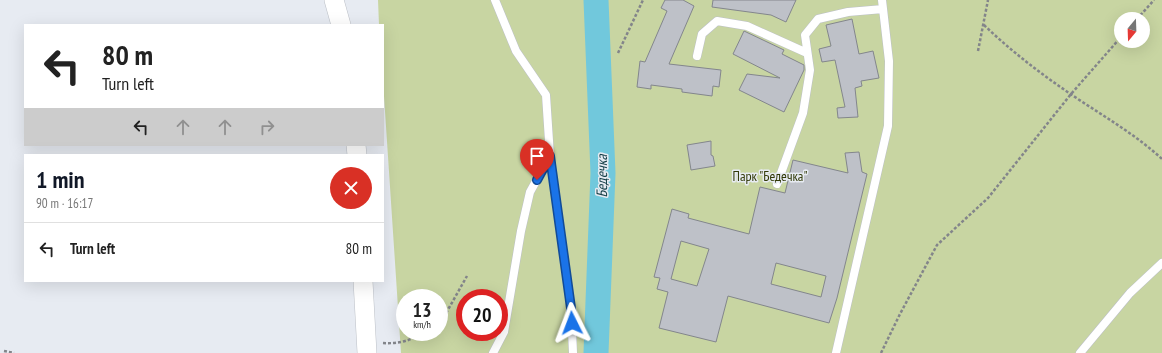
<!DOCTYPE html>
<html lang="en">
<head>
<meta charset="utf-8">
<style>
	body { margin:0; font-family:"PT Sans Narrow",sans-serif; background:#f2f2f2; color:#222; height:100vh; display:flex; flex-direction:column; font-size:15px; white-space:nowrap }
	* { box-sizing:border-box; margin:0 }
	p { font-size:13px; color:#767676 }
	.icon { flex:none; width:22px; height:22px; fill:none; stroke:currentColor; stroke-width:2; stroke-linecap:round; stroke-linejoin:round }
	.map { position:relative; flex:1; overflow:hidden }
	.panel { position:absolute; left:24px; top:154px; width:360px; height:128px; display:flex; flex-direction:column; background:#fff; border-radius:0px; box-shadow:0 4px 16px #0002 }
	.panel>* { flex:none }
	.top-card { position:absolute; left:24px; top:24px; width:360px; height:122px; border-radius:0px; box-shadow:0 4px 16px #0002; background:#fff; color:#222; overflow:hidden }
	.needle { width:26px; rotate:199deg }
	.tools { position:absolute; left:1114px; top:12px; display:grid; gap:8px }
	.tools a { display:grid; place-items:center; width:36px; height:36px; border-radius:50%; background:#fff; box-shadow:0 4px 16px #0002; font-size:20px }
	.speed { position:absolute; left:396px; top:289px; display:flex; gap:8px; font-size:20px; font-weight:700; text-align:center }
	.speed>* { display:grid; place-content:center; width:52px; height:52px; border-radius:50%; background:#fff; box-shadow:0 4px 16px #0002; line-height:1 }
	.speed small { font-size:10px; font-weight:400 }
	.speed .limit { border:6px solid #d22; background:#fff; color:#111 }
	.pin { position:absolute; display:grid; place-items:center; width:34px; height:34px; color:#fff; margin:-41px -17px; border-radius:50% 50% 50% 0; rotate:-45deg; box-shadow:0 0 4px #0007 }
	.pin .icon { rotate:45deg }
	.me { position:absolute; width:44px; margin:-22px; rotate:357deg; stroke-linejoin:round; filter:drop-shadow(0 0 3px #0008) }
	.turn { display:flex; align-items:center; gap:14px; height:84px; padding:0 12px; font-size:18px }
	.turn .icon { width:52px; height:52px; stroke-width:2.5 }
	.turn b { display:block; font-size:28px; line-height:34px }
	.lanes { display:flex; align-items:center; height:38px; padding:0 12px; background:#0003; justify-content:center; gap:20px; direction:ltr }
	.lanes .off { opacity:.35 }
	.round { display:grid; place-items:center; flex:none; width:42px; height:42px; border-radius:21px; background:#f2f2f2 }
	.overview { display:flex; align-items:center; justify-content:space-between; height:68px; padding:0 12px }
	h1 { font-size:24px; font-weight:700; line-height:30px; color:#111827 }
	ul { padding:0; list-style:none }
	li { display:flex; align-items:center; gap:12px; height:52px; padding:0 12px; border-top:1px solid #e0e0e0 }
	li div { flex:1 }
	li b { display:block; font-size:15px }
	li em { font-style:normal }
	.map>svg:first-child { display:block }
	.green { fill:#c8d5a2; fill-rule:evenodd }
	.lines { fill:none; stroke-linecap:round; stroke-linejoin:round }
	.river { stroke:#71c8dc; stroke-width:25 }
	.building { fill:#bec1c8; stroke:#83868c; fill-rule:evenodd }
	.service-casing { stroke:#bcc0c7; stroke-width:9 }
	.tertiary-casing { stroke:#bcc0c7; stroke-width:20 }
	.path { stroke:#83858a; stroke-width:2.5; stroke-dasharray:3 2; stroke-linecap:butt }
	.service { stroke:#fff; stroke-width:8 }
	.tertiary { stroke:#fff; stroke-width:19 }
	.route-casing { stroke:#114b97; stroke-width:10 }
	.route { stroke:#1a73e8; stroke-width:7 }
	.labels { text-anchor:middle; stroke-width:3; stroke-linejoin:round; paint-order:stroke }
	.park-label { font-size:14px; fill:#323a08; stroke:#e7ebf2 }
	.water-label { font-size:15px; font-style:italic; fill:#163f48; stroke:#e7ebf2 }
</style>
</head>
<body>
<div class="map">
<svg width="1162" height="353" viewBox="0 0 1162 353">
	<rect width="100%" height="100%" fill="#e7ebf2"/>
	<path class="green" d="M 378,0 L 1162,0 L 1162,353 L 401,353 L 383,81 L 383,25 L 379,25 ZM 1121,19 L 1143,19 L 1143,41 L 1121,41 ZM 405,298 L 439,298 L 439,332 L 405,332 ZM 465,298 L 499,298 L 499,332 L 465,332 Z"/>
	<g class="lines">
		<path class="river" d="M 596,0 L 603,173 L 596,353"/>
	</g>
	<path class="building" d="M 665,0 L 683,0 L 694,6 L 669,64 L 721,70 L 719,87 L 713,86 L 712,96 L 682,92 L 682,89 L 651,85 L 651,89 L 637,87 L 640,61 L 645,62 L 667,11 L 661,8 Z
		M 713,0 L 796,0 L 786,22 L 771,15 L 712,7 Z
		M 852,19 L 859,54 L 873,51 L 879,78 L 861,81 L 862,86 L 855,88 L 858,117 L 838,118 L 837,108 L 845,107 L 835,60 L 822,62 L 819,49 L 831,46 L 826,25 Z
		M 744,31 L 784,50 L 782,54 L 804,65 L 804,70 L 784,112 L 739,90 L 747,74 L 780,78 L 733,54 Z
		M 711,141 L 711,155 L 713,156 L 715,166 L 691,170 L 687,145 Z
		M 859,152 L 862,172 L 867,174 L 837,298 L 829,323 L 728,296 L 716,342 L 659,328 L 668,292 L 657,289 L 660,278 L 654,277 L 672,209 L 689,214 L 688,218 L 749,234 L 760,187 L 785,193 L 793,160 L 848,173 L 845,153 ZM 681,241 L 709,249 L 697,286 L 671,279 ZM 776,263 L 826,276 L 821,297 L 771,284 Z"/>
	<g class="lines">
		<g class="service-casing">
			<path id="service" d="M 495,0 L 516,51 L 546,95 L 550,156 L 571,308 L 573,353
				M 697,56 L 702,34 L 717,21 L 747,26 L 807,53
				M 777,184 L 803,113 L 810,70 L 805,35 L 818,19 L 848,12 L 883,9
				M 493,353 L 504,332 L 521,231 L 530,192 L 550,156
				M 836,353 L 888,126 L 889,61 L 882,0
				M 1080,353 L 1130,293 L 1162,263"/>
		</g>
		<g class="tertiary-casing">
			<path id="tertiary" d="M 334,0 L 341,25
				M 356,145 L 357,155
				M 363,281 L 367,353"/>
		</g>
		<path class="path" d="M 1137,19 L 1154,0
			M 984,25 C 1011,51 1041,74 1072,95 C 1103,116 1135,134 1162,159
			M 978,51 L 988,0
			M 618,53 L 643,0
			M 439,320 L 445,315 L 467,276
			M 383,343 C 397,344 412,341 423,332
			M 4,351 L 14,353
			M 881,353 L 900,314 L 937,245 L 988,198 L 1071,94 L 1121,37"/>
		<use href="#service" class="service"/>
		<use href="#tertiary" class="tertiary"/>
	</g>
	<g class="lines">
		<g class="route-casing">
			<path id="route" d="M 537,180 L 550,156 L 571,308 L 572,323"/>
		</g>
		<use href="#route" class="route"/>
	</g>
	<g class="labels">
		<g class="park-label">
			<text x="770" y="181">Парк "Бедечка"</text>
		</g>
		<g class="water-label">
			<text transform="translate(602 176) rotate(-90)" y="5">Бедечка</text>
		</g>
	</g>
</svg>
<div class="tools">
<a><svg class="needle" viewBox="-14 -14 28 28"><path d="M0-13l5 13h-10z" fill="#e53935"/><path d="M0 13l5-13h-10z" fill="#767676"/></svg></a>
</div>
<div class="speed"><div>13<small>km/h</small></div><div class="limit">20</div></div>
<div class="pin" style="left:537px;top:180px;background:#d93025"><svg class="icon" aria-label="arrive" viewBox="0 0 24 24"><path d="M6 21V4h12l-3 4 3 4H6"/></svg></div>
<svg class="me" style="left:572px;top:323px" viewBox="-20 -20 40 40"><path d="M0-17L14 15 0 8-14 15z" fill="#1a73e8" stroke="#fff" stroke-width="4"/></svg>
<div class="top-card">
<div class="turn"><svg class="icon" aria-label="left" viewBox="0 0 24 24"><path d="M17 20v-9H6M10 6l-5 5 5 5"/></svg><div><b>80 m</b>Turn left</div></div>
<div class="lanes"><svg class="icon" aria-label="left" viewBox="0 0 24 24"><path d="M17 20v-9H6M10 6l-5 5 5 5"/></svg><svg class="icon off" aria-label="ahead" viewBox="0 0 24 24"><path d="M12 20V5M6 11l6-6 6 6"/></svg><svg class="icon off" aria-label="ahead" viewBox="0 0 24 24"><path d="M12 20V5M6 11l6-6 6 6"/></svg><svg class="icon off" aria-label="right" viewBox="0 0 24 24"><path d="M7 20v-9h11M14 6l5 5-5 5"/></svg></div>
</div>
<section class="panel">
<div class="overview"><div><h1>1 min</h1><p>90 m · 16:17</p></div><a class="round" style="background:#d93025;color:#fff"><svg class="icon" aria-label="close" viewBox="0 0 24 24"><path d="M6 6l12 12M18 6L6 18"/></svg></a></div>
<ul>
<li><svg class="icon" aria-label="left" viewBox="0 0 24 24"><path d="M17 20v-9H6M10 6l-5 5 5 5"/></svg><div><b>Turn left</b></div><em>80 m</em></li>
</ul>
</section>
</div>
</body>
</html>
